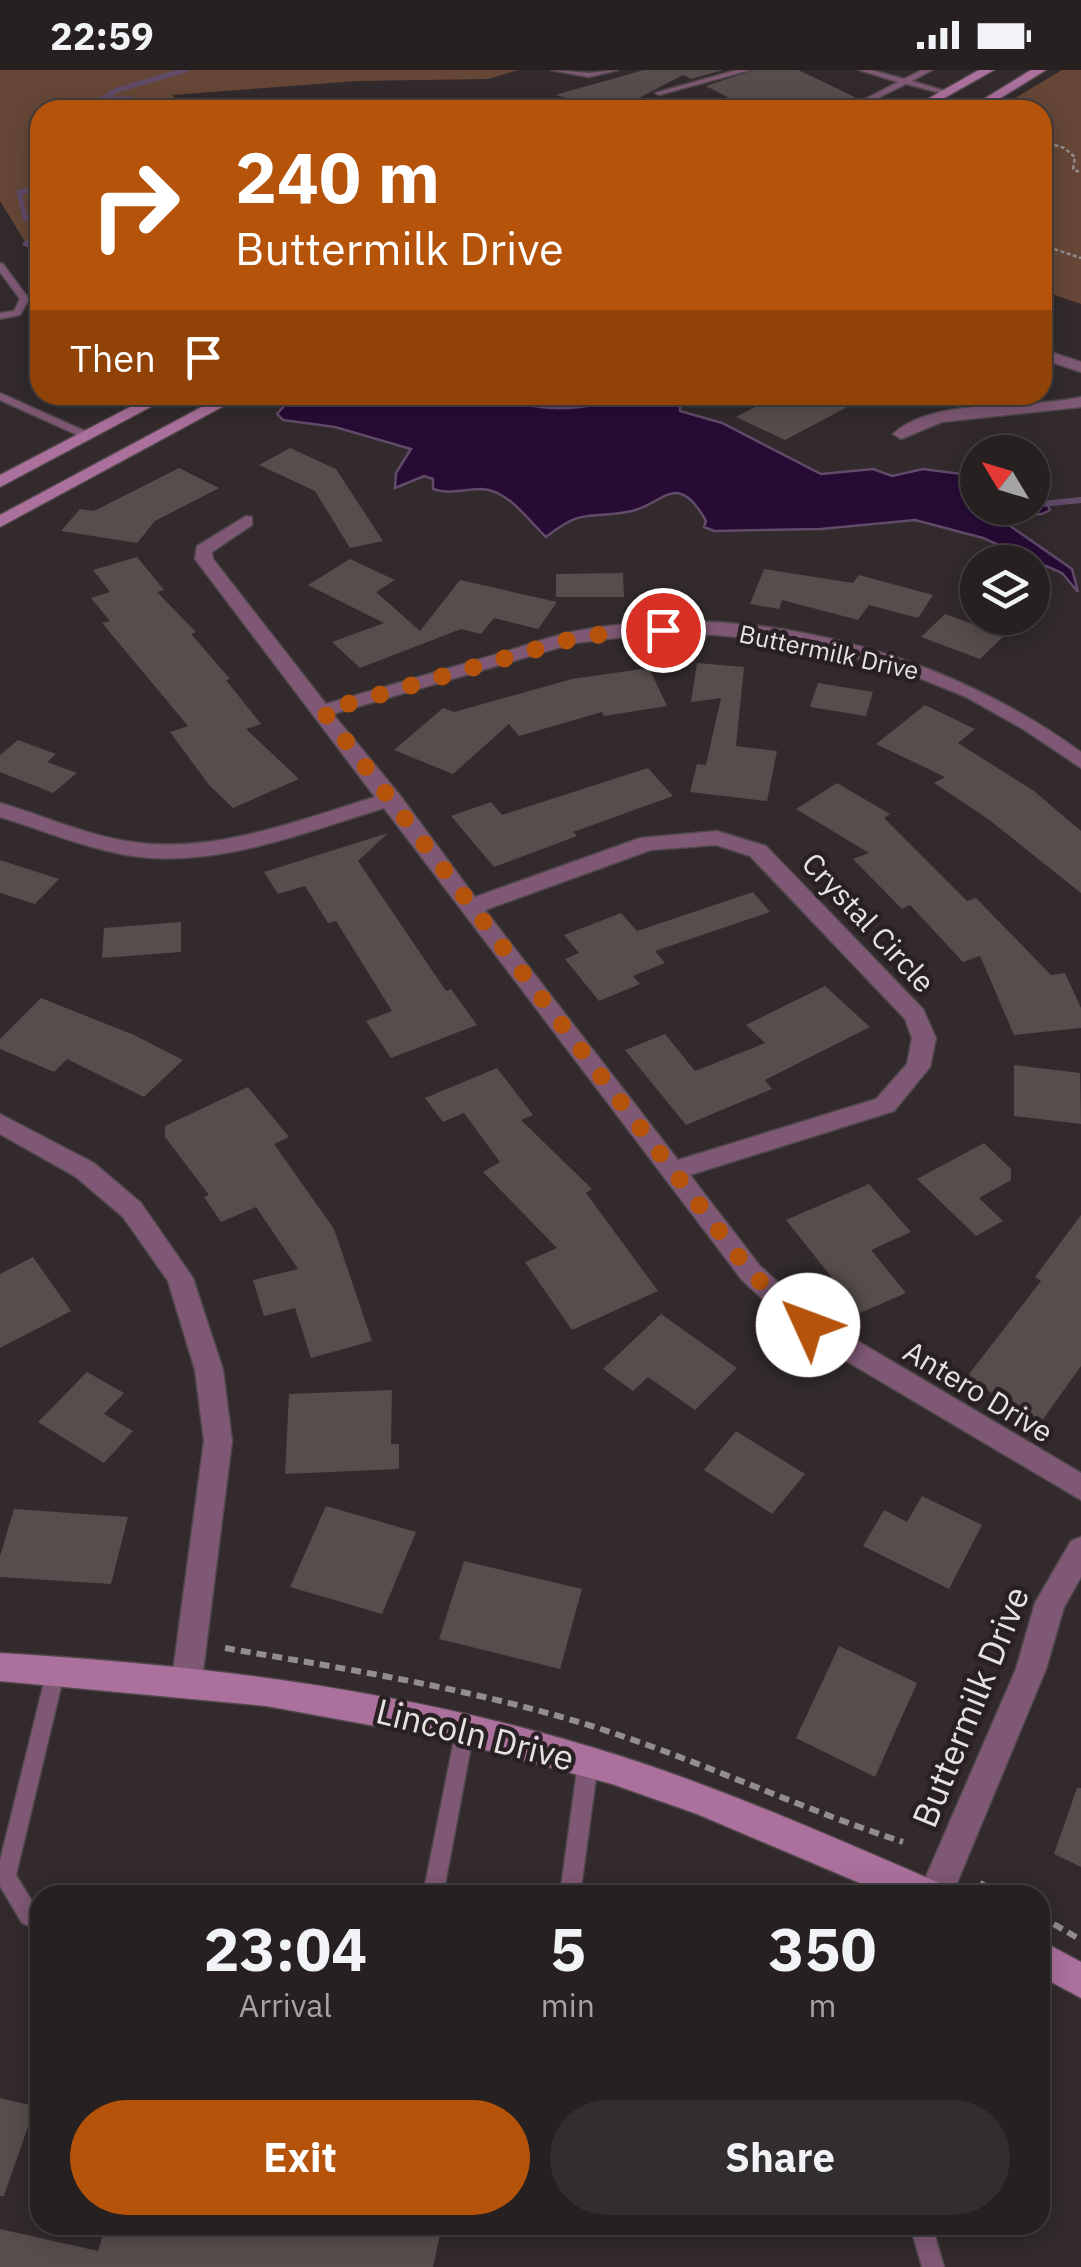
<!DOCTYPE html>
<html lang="en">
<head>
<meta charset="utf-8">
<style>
	body { margin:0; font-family:"IBM Plex Sans",sans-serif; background:#322d2e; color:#f1f3f6; height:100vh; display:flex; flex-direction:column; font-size:38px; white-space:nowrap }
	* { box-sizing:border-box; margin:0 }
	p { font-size:32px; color:#a4a3a5 }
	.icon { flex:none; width:55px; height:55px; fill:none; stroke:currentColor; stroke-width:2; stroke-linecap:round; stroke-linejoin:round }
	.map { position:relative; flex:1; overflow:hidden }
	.details { position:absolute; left:30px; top:1815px; width:1020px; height:350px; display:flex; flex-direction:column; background:#262021; border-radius:30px; box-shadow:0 5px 25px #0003,0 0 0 2px #423e3f }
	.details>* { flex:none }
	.hud { position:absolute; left:30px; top:30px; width:1022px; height:305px; border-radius:30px; box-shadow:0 5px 25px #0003,0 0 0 2px #423e3f; background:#b45309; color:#fff; overflow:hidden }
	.needle { width:65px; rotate:308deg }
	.buttons { position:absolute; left:960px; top:365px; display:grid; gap:20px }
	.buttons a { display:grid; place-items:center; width:90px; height:90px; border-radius:50%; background:#262021; box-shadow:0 5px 25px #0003,0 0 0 2px #423e3f; font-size:50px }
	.pin { position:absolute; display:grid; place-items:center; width:85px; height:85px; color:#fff; margin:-42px; border:5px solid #fff; border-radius:50%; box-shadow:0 2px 10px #0007 }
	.me { position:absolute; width:110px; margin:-55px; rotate:313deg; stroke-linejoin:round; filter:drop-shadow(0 0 8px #0008) }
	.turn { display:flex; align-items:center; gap:35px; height:210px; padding:0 40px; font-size:45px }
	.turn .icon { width:130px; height:130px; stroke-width:2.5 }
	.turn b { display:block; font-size:70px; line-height:85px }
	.then { display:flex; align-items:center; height:95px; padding:0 40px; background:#0003; gap:20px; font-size:38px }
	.eta { display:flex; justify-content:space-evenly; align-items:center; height:170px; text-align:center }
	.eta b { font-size:60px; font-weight:700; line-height:70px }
	.primary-button { display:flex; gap:20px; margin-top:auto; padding:20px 40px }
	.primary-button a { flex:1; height:115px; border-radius:60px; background:#b45309; color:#fff; font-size:40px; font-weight:700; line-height:115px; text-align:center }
	.primary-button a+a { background:#322d2e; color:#f1f3f6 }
	.status { display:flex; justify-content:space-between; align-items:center; height:70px; padding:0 50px; background:#262021; direction:ltr }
	.status svg { height:28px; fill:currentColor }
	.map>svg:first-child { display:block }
	.green { fill:#664737 }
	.water { fill:#270b35; stroke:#604b69; stroke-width:2.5 }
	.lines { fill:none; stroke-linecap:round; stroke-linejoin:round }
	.stream-far1 { stroke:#604b69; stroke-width:5 }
	.stream { stroke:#604b69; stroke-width:6 }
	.building { fill:#574d4c }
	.lane-casing { stroke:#4f4749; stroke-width:3 }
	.street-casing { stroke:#4f4749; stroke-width:3 }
	.secondary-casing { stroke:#4f4749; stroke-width:3 }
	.path-far1 { stroke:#938d8e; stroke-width:2.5; stroke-dasharray:4 2.5; stroke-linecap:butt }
	.path { stroke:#938d8e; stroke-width:6; stroke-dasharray:10 6; stroke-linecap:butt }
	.lane { fill:#7e5874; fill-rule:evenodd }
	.street { fill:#7e5874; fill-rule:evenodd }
	.secondary { fill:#ab709c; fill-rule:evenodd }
	.route { stroke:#b45309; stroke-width:18; stroke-dasharray:0 32.4 }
	.labels { text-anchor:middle; stroke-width:9; stroke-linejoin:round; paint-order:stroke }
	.far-street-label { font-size:25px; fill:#e6e1e2; stroke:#282022 }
	.street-label { font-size:30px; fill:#e6e1e2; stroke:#282022 }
	.near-street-label { font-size:35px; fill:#e6e1e2; stroke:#282022 }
</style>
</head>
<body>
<div class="status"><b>22:59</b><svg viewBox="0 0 49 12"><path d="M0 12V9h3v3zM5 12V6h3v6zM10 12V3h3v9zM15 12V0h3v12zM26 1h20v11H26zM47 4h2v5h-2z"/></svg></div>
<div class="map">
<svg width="1081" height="2197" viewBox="0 0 1081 2197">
	<rect width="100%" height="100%" fill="#322a2c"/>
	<path class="green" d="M 0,0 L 518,0 L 488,9 L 357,11 L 172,25 L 186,40 L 40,40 L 40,196 L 0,131 Z
		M 1062,0 L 1081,0 L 1081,234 L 1043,221 L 1042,40 L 995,40 Z"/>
	<path class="water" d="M 306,325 L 501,325 C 541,346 592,338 632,325 C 646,320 671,325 687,325 L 681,330 L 680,341 L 722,353 L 821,404 L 873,399 L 892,406 L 923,399 L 977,406 L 978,438 L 1032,438 L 1033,430 L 1048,435 L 1050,440 L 1042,444 L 1006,446 L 1003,451 L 1072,499 L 1078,522 L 1062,503 L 983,468 L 915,450 L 821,459 L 714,461 L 704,457 L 706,451 C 676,397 663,437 627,442 C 586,449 583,438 546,467 C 528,450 508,420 482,419 C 465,419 449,425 433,419 L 433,409 L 424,406 L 395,418 L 396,403 L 411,379 L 335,357 L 283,350 L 277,344 L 285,335 Z"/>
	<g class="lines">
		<path class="stream-far1" d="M 100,40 L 105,40
			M 143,40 L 130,29 L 102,29 L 117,20 L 186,0
			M 40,96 L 31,100 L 40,106
			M 40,120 L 19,122 L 25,148 L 40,148
			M 40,166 L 25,174 L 40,179"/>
		<path class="stream" d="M 1032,435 L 1081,430"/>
	</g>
	<path class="building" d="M 644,0 L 723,0 L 691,9 L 683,5 L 616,40 L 555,25 Z
		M 754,0 L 798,0 L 855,27 L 830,40 L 792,40 L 754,29 L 739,33 L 706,16 Z
		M 778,325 L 870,325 L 785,370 L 736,347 Z
		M 290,378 L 336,399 L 383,471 L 350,478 L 315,421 L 259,395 Z
		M 179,398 L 219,418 L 155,451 L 137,473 L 61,461 L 80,439 L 94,441 Z
		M 137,487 L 164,520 L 157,522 L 196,562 L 191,564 L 230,609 L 226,610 L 261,654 L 246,659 L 299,709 L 233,738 L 209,715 L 170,662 L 188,656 L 102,553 L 110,551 L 91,528 L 110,522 L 93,500 Z
		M 350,489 L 395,510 L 376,522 L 420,561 L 460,510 L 557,532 L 538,559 L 494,548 L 481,564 L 461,559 L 360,598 L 332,572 L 384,553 L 308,515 Z
		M 764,499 L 853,513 L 859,505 L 933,525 L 918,548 L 869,535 L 858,550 L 782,530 L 779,539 L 750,534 Z
		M 623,503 L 624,527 L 556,527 L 556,504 Z
		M 945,544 L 978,556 L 986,548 L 1022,548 L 980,589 L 921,567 Z
		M 697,593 L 744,597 L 736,676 L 777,681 L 767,731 L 690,722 L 697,694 L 706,695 L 721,628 L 691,632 Z
		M 649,598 L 667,636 L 604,646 L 602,642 L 519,666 L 509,654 L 453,704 L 394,680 L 443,638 L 454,642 L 572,609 Z
		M 818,613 L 873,622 L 866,646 L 810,637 Z
		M 925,635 L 975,659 L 958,673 L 1034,721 L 1081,761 L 1081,823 L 988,749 L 934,713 L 945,707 L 876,674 Z
		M 18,670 L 56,684 L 47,692 L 77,703 L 53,723 L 0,702 L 0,685 Z
		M 648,698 L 673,726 L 573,762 L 577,766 L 494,797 L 451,746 L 491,732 L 502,745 Z
		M 837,713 L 890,744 L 884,748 L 967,831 L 976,828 L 1051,905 L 1065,903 L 1081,938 L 1081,958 L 1014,965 L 980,886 L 963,892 L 910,835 L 902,839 L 853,789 L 869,783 L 796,739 Z
		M 388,763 L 358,791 L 446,921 L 451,919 L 477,955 L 391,988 L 366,951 L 392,941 L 336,851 L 328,853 L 305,816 L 278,824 L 264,802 Z
		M 0,790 L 59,809 L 35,834 L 0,823 Z
		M 753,822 L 770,842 L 655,881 L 665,893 L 633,906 L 640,914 L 599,931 L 565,889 L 579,883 L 564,865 L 621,843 L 637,861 Z
		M 181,852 L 181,882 L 102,888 L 104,858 Z
		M 825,916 L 870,957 L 765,1010 L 772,1019 L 686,1055 L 625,980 L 665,964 L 695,1001 L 765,973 L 746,955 Z
		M 41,928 L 134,965 L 183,990 L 144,1027 L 67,989 L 54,1002 L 0,979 L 0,969 Z
		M 1014,995 L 1080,1003 L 1081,1054 L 1014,1046 Z
		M 497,998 L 533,1045 L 521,1050 L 592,1119 L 586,1123 L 658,1221 L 572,1260 L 525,1192 L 557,1178 L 483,1102 L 500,1092 L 464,1043 L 443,1052 L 425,1028 Z
		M 248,1017 L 289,1067 L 274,1074 L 334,1159 L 372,1271 L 311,1288 L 295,1238 L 264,1246 L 253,1210 L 298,1199 L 256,1137 L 221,1152 L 204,1127 L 209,1125 L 165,1067 L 165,1056 Z
		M 984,1073 L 1011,1099 L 1011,1110 L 979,1128 L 1003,1151 L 976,1166 L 917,1109 Z
		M 869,1114 L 911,1162 L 871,1180 L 906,1223 L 860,1243 L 786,1150 Z
		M 1081,1145 L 1081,1296 L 1041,1352 L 966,1308 L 1041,1211 L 1035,1207 Z
		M 33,1187 L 71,1241 L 0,1278 L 0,1204 Z
		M 661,1244 L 737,1298 L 695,1340 L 648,1307 L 633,1321 L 603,1299 Z
		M 87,1302 L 124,1323 L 104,1344 L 133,1361 L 104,1393 L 38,1352 Z
		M 392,1320 L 391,1374 L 399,1374 L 399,1399 L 285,1404 L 289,1324 Z
		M 736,1361 L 805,1404 L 772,1444 L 704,1400 Z
		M 922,1426 L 982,1455 L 949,1519 L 863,1476 L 884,1440 L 907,1452 Z
		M 326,1436 L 416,1462 L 382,1544 L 290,1517 Z
		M 14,1439 L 128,1447 L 111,1514 L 0,1507 L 0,1486 Z
		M 464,1491 L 582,1519 L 560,1599 L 439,1569 Z
		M 839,1576 L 917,1613 L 875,1707 L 796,1668 Z
		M 1077,1718 L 1081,1718 L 1081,1797 L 1054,1784 Z
		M 0,2028 L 35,2036 L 4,2126 L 0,2126 Z
		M 106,2155 L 442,2155 L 433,2197 L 0,2197 L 0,2159 L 98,2181 Z"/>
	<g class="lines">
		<g class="lane-casing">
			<path id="lane" d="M 551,0 L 589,3 L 618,0 L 589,7 Z
				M 737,0 L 750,0 L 659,25 L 655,23 Z
				M 859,0 L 871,0 L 904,9 L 922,0 L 932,0 L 912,11 L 952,23 L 948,25 L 906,14 L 854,40 L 844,40 L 898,12 Z
				M 0,193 L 3,194 L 29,229 L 20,245 L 0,249 L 0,243 L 14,241 L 20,229 L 0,202 Z
				M 0,323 L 92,364 L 93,366 L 84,368 L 0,330 Z
				M 56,1591 L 63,1594 L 65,1600 L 16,1805 L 36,1838 L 40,1840 L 40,1860 L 22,1853 L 0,1816 L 0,1791 L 47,1600 L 49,1594 Z
				M 465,1651 L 472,1654 L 474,1660 L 443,1825 L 423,1825 L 456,1660 L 458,1654 Z
				M 588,1684 L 595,1686 L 598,1693 L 580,1825 L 560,1825 L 578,1693 L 581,1686 Z
				M 910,2155 L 932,2155 L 944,2197 L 922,2197 Z"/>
		</g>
		<g class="street-casing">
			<path id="street" d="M 1042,279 L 1081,292 L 1081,302 L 1042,289 Z
				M 1081,327 L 1081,337 L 942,352 L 901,369 L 893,364 C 934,326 1027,340 1081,327 Z
				M 246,446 L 252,447 L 252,455 L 212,482 L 213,489 L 326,634 C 382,618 438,601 494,585 C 523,577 552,565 582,560 C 755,530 941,581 1081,682 L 1081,698 L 1023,659 L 966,627 L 905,602 L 844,584 L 781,571 L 715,565 L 649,564 L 575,573 L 333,644 L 399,724 L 475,827 L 640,768 L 717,761 L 766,776 L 923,939 L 936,968 L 930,997 L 894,1041 L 690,1105 L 760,1196 L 817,1247 L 1081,1403 L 1081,1430 L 799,1263 L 742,1210 L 384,738 C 303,763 213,800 126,785 C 83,777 42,760 0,747 L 0,733 C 42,745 83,764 126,771 C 210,786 296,751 375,727 L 195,489 L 197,476 ZM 716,775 L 750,786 L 905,949 L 912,968 L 907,994 L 876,1029 L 678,1090 L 485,840 L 651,780 Z
				M 0,1044 L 94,1093 L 141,1133 L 193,1208 L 223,1300 L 232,1371 L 202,1609 L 198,1619 L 187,1623 L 176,1619 L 172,1609 L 204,1371 L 195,1300 L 168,1211 L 123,1147 L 76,1107 L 0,1064 Z
				M 1081,1467 L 1081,1507 L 1064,1537 L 1046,1599 L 952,1825 L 918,1825 L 1016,1599 L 1035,1533 L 1071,1471 Z"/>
		</g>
		<g class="secondary-casing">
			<path id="secondary" d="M 979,0 L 994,0 L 923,40 L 908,40 Z
				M 1031,0 L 1046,0 L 981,40 L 966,40 Z
				M 153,325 L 173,325 L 0,417 L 0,405 Z
				M 224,325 L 244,325 L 0,457 L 0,445 Z
				M 0,1583 C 208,1595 415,1621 614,1684 C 725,1719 832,1767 939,1813 L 944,1825 L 888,1825 L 697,1744 L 612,1714 L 441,1668 L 266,1636 L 0,1611 Z
				M 1040,1870 L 1081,1892 L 1081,1928 L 1040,1906 Z"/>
		</g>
		<path class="path-far1" d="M 1042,71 L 1064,78 L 1075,87 L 1073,99 L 1081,103
			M 1042,175 L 1081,188"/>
		<path class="path" d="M 225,1578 C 352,1600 481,1620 604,1660 C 705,1693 802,1739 903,1772
			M 980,1813 L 1002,1825
			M 1040,1846 L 1081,1870"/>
		<use href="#lane" class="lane"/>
		<use href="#street" class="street"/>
		<use href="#secondary" class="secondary"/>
	</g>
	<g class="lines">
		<path class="route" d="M 663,560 L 582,566 L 323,641 L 751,1203 L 808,1255"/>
	</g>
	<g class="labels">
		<g class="far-street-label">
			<text transform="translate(829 582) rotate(12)" y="9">Buttermilk Drive</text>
		</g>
		<g class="street-label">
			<text transform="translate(868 853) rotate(47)" y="10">Crystal Circle</text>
			<text transform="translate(978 1322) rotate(31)" y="10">Antero Drive</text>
		</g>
		<g class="near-street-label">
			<text transform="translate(971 1637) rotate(-68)" y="12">Buttermilk Drive</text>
			<text transform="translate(475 1665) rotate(14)" y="12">Lincoln Drive</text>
		</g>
	</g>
</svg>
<div class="buttons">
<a><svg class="needle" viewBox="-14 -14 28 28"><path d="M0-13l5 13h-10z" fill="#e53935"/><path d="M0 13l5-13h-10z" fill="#a4a3a5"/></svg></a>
<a><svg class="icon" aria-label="layers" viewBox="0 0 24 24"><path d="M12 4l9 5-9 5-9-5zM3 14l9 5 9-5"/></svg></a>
</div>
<div class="pin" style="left:663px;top:560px;background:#d93025"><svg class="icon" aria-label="arrive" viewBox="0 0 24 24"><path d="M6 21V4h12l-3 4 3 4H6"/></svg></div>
<svg class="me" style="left:808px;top:1255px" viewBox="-20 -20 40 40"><circle r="19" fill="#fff"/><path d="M0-13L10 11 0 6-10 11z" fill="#b45309"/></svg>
<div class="hud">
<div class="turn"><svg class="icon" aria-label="right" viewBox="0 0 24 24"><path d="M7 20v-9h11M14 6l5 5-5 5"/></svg><div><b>240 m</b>Buttermilk Drive</div></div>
<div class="then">Then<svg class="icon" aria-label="arrive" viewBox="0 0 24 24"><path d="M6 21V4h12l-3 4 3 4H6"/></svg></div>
</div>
<section class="details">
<div class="eta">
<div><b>23:04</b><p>Arrival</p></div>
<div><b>5</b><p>min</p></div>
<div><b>350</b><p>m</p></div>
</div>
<div class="primary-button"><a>Exit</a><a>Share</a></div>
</section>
</div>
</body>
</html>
